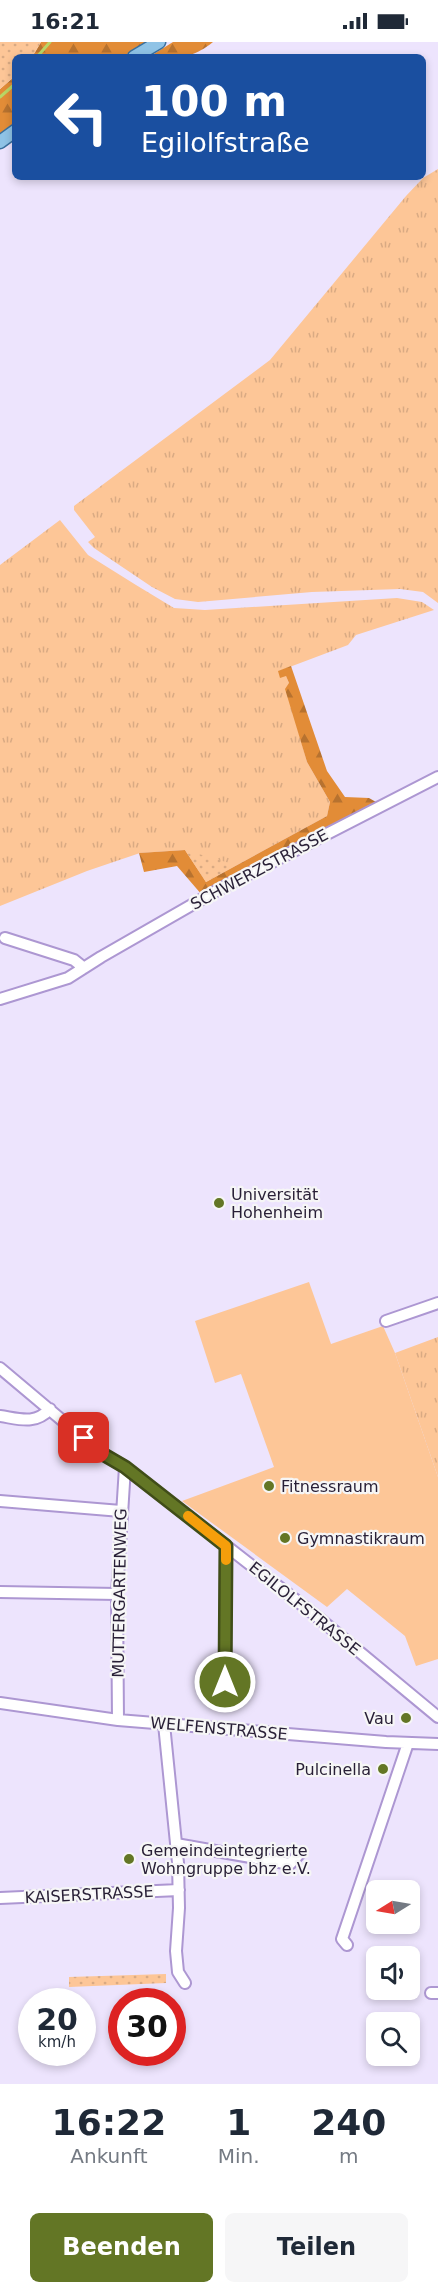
<!DOCTYPE html>
<html lang="de">
<head>
<meta charset="utf-8">
<style>
	body { margin:0; font-family:"DejaVu Sans",sans-serif; background:#f6f6f7; color:#1f2937; height:100vh; display:flex; flex-direction:column; font-size:22px; white-space:nowrap }
	* { box-sizing:border-box; margin:0 }
	p { font-size:20px; color:#747a83 }
	.icon { flex:none; width:33px; height:33px; fill:none; stroke:currentColor; stroke-width:2; stroke-linecap:round; stroke-linejoin:round }
	.map { position:relative; height:2042px; overflow:hidden }
	.side { display:flex; flex-direction:column; background:#fff; flex:1 }
	.side>* { flex:none }
	.guide { position:absolute; left:12px; top:12px; width:414px; height:126px; border-radius:9px; box-shadow:0 3px 9px #0003; background:#1a4fa0; color:#fff; overflow:hidden }
	.needle { width:39px; rotate:259deg }
	.fabs { position:absolute; left:366px; top:1838px; display:grid; gap:12px }
	.fabs a { display:grid; place-items:center; width:54px; height:54px; border-radius:9px; background:#fff; box-shadow:0 3px 9px #0003; font-size:30px }
	.speed { position:absolute; left:18px; top:1946px; display:flex; gap:12px; font-size:30px; font-weight:700; text-align:center }
	.speed>* { display:grid; place-content:center; width:78px; height:78px; border-radius:50%; background:#fff; box-shadow:0 3px 9px #0003; line-height:1 }
	.speed small { font-size:15px; font-weight:400 }
	.speed .limit { border:9px solid #d22; background:#fff; color:#111 }
	.pin { position:absolute; display:grid; place-items:center; width:51px; height:51px; color:#fff; margin:-26px; border-radius:12px; box-shadow:0 3px 9px #0006 }
	.me { position:absolute; width:66px; margin:-33px; rotate:0deg; stroke-linejoin:round; filter:drop-shadow(0 0 4px #0008) }
	.turn { display:flex; align-items:center; gap:21px; height:126px; padding:0 30px; font-size:27px }
	.turn .icon { width:78px; height:78px; stroke-width:2.5 }
	.turn b { display:block; font-size:42px; line-height:51px }
	.eta { display:flex; justify-content:space-evenly; align-items:center; height:102px; text-align:center }
	.eta b { font-size:36px; font-weight:800; line-height:42px }
	.cta { display:flex; gap:12px; margin-top:auto; padding:12px 30px }
	.cta a { flex:1; height:69px; border-radius:9px; background:#637625; color:#fff; font-size:24px; font-weight:800; line-height:69px; text-align:center }
	.cta a+a { background:#f6f6f7; color:#1f2937 }
	.status { display:flex; justify-content:space-between; align-items:center; height:42px; padding:0 30px; background:#fff; direction:ltr }
	.status svg { height:16px; fill:currentColor }
	.map>svg:first-child { display:block }
	.grass { fill:url(#grass-tufts) }
	.forest { fill:url(#forest-firs) }
	.garden { fill:url(#garden-dots) }
	.pitch { fill:#fdc697 }
	.lines { fill:none; stroke-linecap:round; stroke-linejoin:round }
	.stream { stroke:#b9d666; stroke-width:3 }
	.minor-casing { stroke:#ad97d2; stroke-width:14 }
	.major-casing { stroke:#3a709e; stroke-width:15 }
	.minor { stroke:#fff; stroke-width:10 }
	.major { stroke:#8fc3e6; stroke-width:12 }
	.route-casing { stroke:#404d18; stroke-width:15 }
	.route { stroke:#637625; stroke-width:10 }
	.slow { stroke:#f59e0b; stroke-width:10 }
	.poi-dot { fill:#637625; stroke:#f6f6f6; stroke-width:2 }
	.labels { text-anchor:middle; stroke-width:4.5; stroke-linejoin:round; paint-order:stroke }
	.street-label { font-size:16px; fill:#281f36; stroke:#f6f6f6 }
	.poi-label { font-size:16px; fill:#281f36; stroke:#f6f6f6; text-anchor:start }
</style>
</head>
<body>
<div class="status"><b>16:21</b><svg viewBox="0 0 49 12"><path d="M0 12V9h3v3zM5 12V6h3v6zM10 12V3h3v9zM15 12V0h3v12zM26 1h20v11H26zM47 4h2v5h-2z"/></svg></div>
<div class="map">
<svg width="438" height="2042" viewBox="0 0 438 2042">
	<defs>
		<pattern id="grass-tufts" width="24" height="20" patternUnits="userSpaceOnUse" patternTransform="scale(1.5)"><rect width="24" height="20" fill="#fdc697"/><path d="M3 7l-1-3M5 7V3M7 7l1-3M15 17l-1-3M17 17v-4M19 17l1-3" fill="none" stroke="#d9aa83"/></pattern>
		<pattern id="forest-firs" width="22" height="20" patternUnits="userSpaceOnUse" patternTransform="scale(1.5)"><rect width="22" height="20" fill="#e28c37"/><path d="M5 1l3.5 6h-7zM16 11l3.5 6h-7z" fill="#b7722f"/></pattern>
		<pattern id="garden-dots" width="8" height="8" patternUnits="userSpaceOnUse" patternTransform="scale(1.5)"><rect width="8" height="8" fill="#fdc697"/><path d="M2 2h.1M6 6h.1" fill="none" stroke="#d9aa83" stroke-width="1.8" stroke-linecap="round"/></pattern>
	</defs>
	<rect width="100%" height="100%" fill="#ede4fd"/>
	<path class="grass" d="M 438,127 L 438,561 L 423,550 L 400,547 L 312,550 L 198,560 L 175,557 L 152,545 L 94,506 L 88,500 L 95,495 L 74,468 L 74,464 L 270,318 L 406,154 L 423,136 Z
		M 60,478 L 88,513 L 136,543 L 174,566 L 205,568 L 397,556 L 422,560 L 434,568 L 356,593 L 348,603 L 279,629 L 286,634 L 289,641 L 297,685 L 307,720 L 330,760 L 327,774 L 206,840 L 185,808 L 140,811 L 87,829 L 0,864 L 0,523 Z
		M 438,1295 L 438,1435 L 395,1311 Z"/>
	<path class="forest" d="M 41,0 L 148,0 L 122,15 L 32,15 Z
		M 173,0 L 213,0 C 189,19 177,15 149,15 Z
		M 15,34 L 15,82 L 0,94 L 0,47 Z
		M 291,624 L 327,729 L 345,755 L 369,756 L 376,760 L 202,853 L 177,824 L 144,830 L 139,811 L 185,808 L 206,840 L 327,774 L 330,760 L 307,720 L 285,647 L 289,641 L 286,634 L 280,636 L 278,629 Z"/>
	<path class="garden" d="M 0,0 L 41,0 L 32,15 L 15,15 L 15,34 L 0,47 Z
		M 185,808 L 236,823 L 206,840 Z
		M 166,1932 L 166,1941 L 69,1945 L 69,1935 Z"/>
	<path class="pitch" d="M 309,1240 L 331,1302 L 383,1284 L 395,1311 L 438,1435 L 438,1617 L 416,1624 L 405,1594 L 347,1547 L 327,1565 L 182,1459 L 274,1425 L 241,1332 L 215,1341 L 195,1279 Z"/>
	<g class="lines">
		<path class="stream" d="M 37,15 L 50,0
			M 0,55 L 15,42"/>
		<g class="minor-casing">
			<path id="minor" d="M 5,896 L 74,918 L 84,926
				M 0,957 L 68,936 L 101,915 L 216,849 L 438,735
				M 386,1279 L 438,1261
				M 0,1326 L 101,1411 L 125,1425 L 315,1573 L 438,1675
				M 0,1374 C 20,1377 35,1383 50,1367
				M 0,1459 L 121,1469
				M 0,1550 L 117,1552
				M 225,1640 L 226,1504
				M 0,1661 L 118,1678 L 386,1700 L 438,1702
				M 118,1678 L 117,1552 L 125,1425
				M 164,1682 L 178,1821 L 179,1866 L 176,1909 L 178,1930 L 185,1941
				M 176,1802 L 290,1822 L 300,1811
				M 0,1856 L 179,1848
				M 347,1903 L 342,1897 L 408,1701
				M 431,1951 L 438,1951"/>
		</g>
		<g class="major-casing">
			<path id="major" d="M 134,15 L 159,0
				M 0,100 L 15,89"/>
		</g>
		<use href="#minor" class="minor"/>
		<use href="#major" class="major"/>
	</g>
	<g class="lines">
		<g class="route-casing">
			<path id="route" d="M 84,1396 L 101,1411 L 125,1425 L 226,1504 L 225,1640"/>
		</g>
		<use href="#route" class="route"/>
		<path class="slow" d="M 188,1474 L 226,1504 L 226,1518"/>
	</g>
	<g class="poi-dot">
		<circle cx="219" cy="1161" r="6"/>
		<circle cx="269" cy="1444" r="6"/>
		<circle cx="285" cy="1496" r="6"/>
		<circle cx="406" cy="1676" r="6"/>
		<circle cx="383" cy="1727" r="6"/>
		<circle cx="129" cy="1817" r="6"/>
	</g>
	<g class="labels">
		<g class="street-label">
			<text transform="translate(259 827) rotate(-28)" y="6">SCHWERZSTRASSE</text>
			<text transform="translate(119 1551) rotate(-89)" y="6">MUTTERGARTENWEG</text>
			<text transform="translate(305 1566) rotate(39)" y="6">EGILOLFSTRASSE</text>
			<text transform="translate(219 1686) rotate(5)" y="6">WELFENSTRASSE</text>
			<text transform="translate(89 1852) rotate(-3)" y="6">KAISERSTRASSE</text>
		</g>
		<g class="poi-label">
			<text x="231" y="1158">Universität<tspan x="231" dy="18">Hohenheim</tspan></text>
			<text x="281" y="1450">Fitnessraum</text>
			<text x="297" y="1502">Gymnastikraum</text>
			<text x="394" y="1682" text-anchor="end">Vau</text>
			<text x="371" y="1733" text-anchor="end">Pulcinella</text>
			<text x="141" y="1814">Gemeindeintegrierte<tspan x="141" dy="18">Wohngruppe bhz e.V.</tspan></text>
		</g>
	</g>
</svg>
<div class="fabs">
<a><svg class="needle" viewBox="-14 -14 28 28"><path d="M0-13l5 13h-10z" fill="#e53935"/><path d="M0 13l5-13h-10z" fill="#747a83"/></svg></a>
<a><svg class="icon" aria-label="sound" viewBox="0 0 24 24"><path d="M4 9h4l5-4v14l-5-4H4zM17 9q2 3 0 6"/></svg></a>
<a><svg class="icon" aria-label="search" viewBox="0 0 24 24"><circle cx="10" cy="10" r="6"/><path d="M15 15l6 6"/></svg></a>
</div>
<div class="speed"><div>20<small>km/h</small></div><div class="limit">30</div></div>
<div class="pin" style="left:84px;top:1396px;background:#d93025"><svg class="icon" aria-label="arrive" viewBox="0 0 24 24"><path d="M6 21V4h12l-3 4 3 4H6"/></svg></div>
<svg class="me" style="left:225px;top:1640px" viewBox="-20 -20 40 40"><circle r="17" fill="#637625" stroke="#fff" stroke-width="3"/><path d="M0-11L8 9 0 5-8 9z" fill="#fff"/></svg>
<div class="guide">
<div class="turn"><svg class="icon" aria-label="left" viewBox="0 0 24 24"><path d="M17 20v-9H6M10 6l-5 5 5 5"/></svg><div><b>100 m</b>Egilolfstraße</div></div>
</div>
</div>
<section class="side">
<div class="eta">
<div><b>16:22</b><p>Ankunft</p></div>
<div><b>1</b><p>Min.</p></div>
<div><b>240</b><p>m</p></div>
</div>
<div class="cta"><a>Beenden</a><a>Teilen</a></div>
</section>
</body>
</html>
